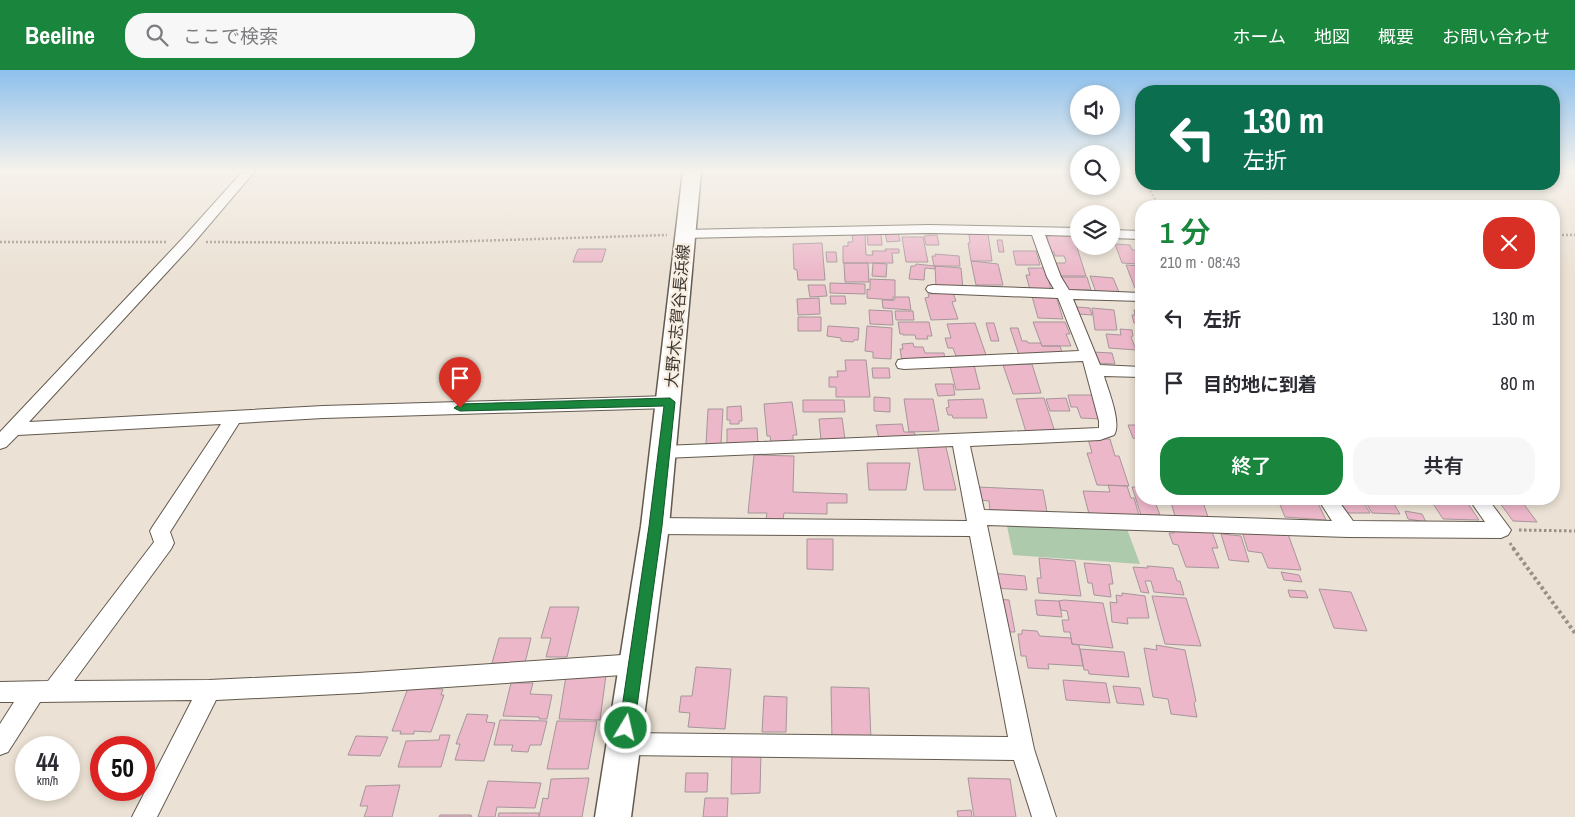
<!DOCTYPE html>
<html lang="ja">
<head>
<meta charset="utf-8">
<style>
	body { margin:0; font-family:"Archivo Narrow","Noto Sans JP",sans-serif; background:#f7f7f7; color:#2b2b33; height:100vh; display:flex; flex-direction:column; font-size:19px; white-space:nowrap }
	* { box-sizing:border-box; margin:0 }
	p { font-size:16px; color:#7c7c81 }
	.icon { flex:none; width:28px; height:28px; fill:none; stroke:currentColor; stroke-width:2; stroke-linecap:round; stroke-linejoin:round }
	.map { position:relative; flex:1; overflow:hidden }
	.panel { position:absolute; left:1135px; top:130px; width:425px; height:305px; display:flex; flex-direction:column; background:#fff; border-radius:20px; box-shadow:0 2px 8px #0003 }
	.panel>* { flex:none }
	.guide { position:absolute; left:1135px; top:15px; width:425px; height:105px; border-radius:20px; box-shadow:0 2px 8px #0003; background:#0b6e4f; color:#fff; overflow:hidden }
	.controls { position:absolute; left:1070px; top:15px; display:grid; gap:10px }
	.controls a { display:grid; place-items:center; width:50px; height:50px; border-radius:50%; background:#fff; box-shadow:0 2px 8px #0003; font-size:25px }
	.speed { position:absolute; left:15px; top:666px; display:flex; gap:10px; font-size:25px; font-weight:700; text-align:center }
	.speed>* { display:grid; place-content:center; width:65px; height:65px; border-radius:50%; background:#fff; box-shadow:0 2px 8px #0003; line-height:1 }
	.speed small { font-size:12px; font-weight:400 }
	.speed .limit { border:8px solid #d22; background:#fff; color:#111 }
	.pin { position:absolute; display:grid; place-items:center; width:42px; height:42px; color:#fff; margin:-51px -21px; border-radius:50% 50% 50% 0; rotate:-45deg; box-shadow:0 0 5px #0007 }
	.pin .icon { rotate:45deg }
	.me { position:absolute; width:55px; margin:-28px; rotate:9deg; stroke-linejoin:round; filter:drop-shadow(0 0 4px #0008) }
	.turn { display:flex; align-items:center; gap:18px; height:105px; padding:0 25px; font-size:22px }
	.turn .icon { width:65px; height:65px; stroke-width:2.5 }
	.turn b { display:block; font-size:35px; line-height:42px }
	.round { display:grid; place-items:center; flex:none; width:52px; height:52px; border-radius:20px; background:#f7f7f7 }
	.head { display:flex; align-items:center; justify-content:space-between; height:85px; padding:0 25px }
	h1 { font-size:30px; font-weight:600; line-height:38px; color:#1a853c }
	.button { display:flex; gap:10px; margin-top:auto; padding:10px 25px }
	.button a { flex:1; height:58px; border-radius:20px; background:#1a853c; color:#fff; font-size:20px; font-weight:600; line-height:58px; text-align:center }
	.button a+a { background:#f7f7f7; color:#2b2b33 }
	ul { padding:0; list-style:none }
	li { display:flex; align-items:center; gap:15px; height:65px; padding:0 25px }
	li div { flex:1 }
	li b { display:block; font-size:19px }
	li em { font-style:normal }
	header { display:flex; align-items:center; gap:30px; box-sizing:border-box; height:70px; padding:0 25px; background:#1a853c; color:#fff }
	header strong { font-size:24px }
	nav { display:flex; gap:28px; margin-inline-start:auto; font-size:18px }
	.search { width:350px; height:45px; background:#f7f7f7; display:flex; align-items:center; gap:12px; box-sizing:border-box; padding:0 18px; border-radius:20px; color:#7c7c81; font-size:19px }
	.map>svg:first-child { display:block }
	.green { fill:#adcaac }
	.building { fill:#ecb7c9; stroke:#a6969b }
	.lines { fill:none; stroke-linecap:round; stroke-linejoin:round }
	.street-casing { stroke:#635a4f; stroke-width:2 }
	.secondary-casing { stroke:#635a4f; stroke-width:3 }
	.path-far2 { stroke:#979087; stroke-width:2.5; stroke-dasharray:2 2; stroke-linecap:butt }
	.path-far1 { stroke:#979087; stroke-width:3; stroke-dasharray:2.5 2.5; stroke-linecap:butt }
	.path { stroke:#979087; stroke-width:4; stroke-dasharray:3 3; stroke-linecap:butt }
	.street { fill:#fff; fill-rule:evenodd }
	.secondary { fill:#fff; fill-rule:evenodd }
	.route { fill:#1a853c; stroke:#115627 }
	.labels { text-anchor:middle; stroke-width:4.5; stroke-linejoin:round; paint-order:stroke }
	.street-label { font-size:16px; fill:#3a3631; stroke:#f8eee1 }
</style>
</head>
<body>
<header>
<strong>Beeline</strong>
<div class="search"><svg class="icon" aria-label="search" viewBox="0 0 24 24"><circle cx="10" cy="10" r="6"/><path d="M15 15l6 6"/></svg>ここで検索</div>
<nav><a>ホーム</a><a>地図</a><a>概要</a><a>お問い合わせ</a></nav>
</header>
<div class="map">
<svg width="1575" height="747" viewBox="0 0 1575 747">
	<rect width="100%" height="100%" fill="#ebe1d4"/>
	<path class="green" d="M 1007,456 L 1127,459 L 1140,494 L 1013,485 Z"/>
	<path class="building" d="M 898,162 L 900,171 L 887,172 L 885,163 Z
		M 852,164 L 865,164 L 866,185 L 873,185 L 872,181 L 886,181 L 885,179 L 899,179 L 899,183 L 892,183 L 893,193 L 843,193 L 843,176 L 848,176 L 848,172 L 853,172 Z
		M 867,164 L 881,164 L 882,175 L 868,175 Z
		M 969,164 L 988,164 L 992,191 L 971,191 L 968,173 L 970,173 Z
		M 937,165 L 939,175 L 926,175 L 924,166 Z
		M 1047,165 L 1073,165 L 1086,206 L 1058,206 L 1054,193 L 1065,193 L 1066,191 L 1064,186 L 1055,186 L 1054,182 L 1050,182 Z
		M 902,167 L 923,167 L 928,192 L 906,192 Z
		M 997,170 L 1002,170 L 1004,182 L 999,182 Z
		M 822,173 L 825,210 L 798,210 L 797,200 L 794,199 L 793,174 Z
		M 1115,174 L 1130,175 L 1132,180 L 1139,180 L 1141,191 L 1137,191 L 1138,194 L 1122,193 Z
		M 578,179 L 606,179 L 602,192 L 573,192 Z
		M 1013,181 L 1036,181 L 1040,195 L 1016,195 Z
		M 826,182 L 836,182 L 837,192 L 827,192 Z
		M 935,184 L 959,186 L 960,196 L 934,196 L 932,186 L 936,186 Z
		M 971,191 L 998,194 L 1003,215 L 976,215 Z
		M 844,193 L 868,193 L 869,212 L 845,212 Z
		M 873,193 L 887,194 L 886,207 L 872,206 Z
		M 916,194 L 935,196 L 935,199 L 925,198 L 924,210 L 909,209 L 911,196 L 915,196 Z
		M 1126,195 L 1141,196 L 1140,219 L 1135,218 Z
		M 935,196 L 961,198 L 963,219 L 936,217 Z
		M 1028,198 L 1046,198 L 1051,220 L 1030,220 L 1026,205 L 1030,205 Z
		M 1090,206 L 1113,208 L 1119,222 L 1096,222 Z
		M 1059,207 L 1087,207 L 1091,220 L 1066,220 Z
		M 870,209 L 895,210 L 895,227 L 893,227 L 893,230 L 867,228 L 867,219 L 870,220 Z
		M 830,213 L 865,214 L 865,224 L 830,223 Z
		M 808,215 L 825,215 L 827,226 L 810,227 Z
		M 953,223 L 956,231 L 952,232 L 958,249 L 931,250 L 925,228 L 929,227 L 928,224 Z
		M 830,226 L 845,226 L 846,234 L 831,234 Z
		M 1032,226 L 1056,226 L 1063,249 L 1038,248 Z
		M 896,227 L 909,227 L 911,240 L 883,238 L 882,230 L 894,230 Z
		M 819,228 L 820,244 L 798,245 L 797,229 Z
		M 1134,228 L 1141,229 L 1141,257 L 1140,253 L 1134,253 L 1132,245 L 1135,245 L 1134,240 L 1138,240 Z
		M 1077,237 L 1090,238 L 1092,245 L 1078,244 Z
		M 1092,238 L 1114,240 L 1117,260 L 1095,260 Z
		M 869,240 L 892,241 L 893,255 L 870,254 Z
		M 895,241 L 913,241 L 914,250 L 896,250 Z
		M 798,247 L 821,247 L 821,261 L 798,261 Z
		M 898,252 L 929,252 L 932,266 L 927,266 L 928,269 L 916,269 L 915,265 L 903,265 L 903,264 L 900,264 Z
		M 1033,252 L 1065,252 L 1070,264 L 1066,264 L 1071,276 L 1042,276 Z
		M 975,253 L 986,285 L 956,286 L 953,278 L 948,278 L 945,268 L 951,268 L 947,254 Z
		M 986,253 L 994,253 L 999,271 L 991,271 Z
		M 828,256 L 859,258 L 858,270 L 854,270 L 853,272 L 841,271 L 841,268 L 827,266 Z
		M 867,256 L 892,258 L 891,289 L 873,288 L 873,282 L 865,281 Z
		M 1010,258 L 1018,258 L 1022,271 L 1027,271 L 1028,273 L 1041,273 L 1042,276 L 1060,276 L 1063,285 L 1019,285 Z
		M 1120,259 L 1132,260 L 1133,266 L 1131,267 L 1136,280 L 1109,278 L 1106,264 L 1121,265 Z
		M 913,273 L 914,277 L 923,277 L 925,283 L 944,283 L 945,290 L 902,291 L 900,279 L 903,279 L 902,274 Z
		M 1092,282 L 1112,283 L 1115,294 L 1095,293 Z
		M 845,290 L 866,290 L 870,327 L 836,327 L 836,317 L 829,317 L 829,307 L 838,307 L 837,301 L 846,301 Z
		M 973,291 L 980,319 L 956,320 L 949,292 Z
		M 1032,294 L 1041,323 L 1013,324 L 1003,295 Z
		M 872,298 L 889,298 L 890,308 L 873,308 Z
		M 935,314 L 953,314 L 955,325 L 938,326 Z
		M 1068,325 L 1093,325 L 1101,349 L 1081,348 L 1077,337 L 1071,337 Z
		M 874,327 L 890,328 L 890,342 L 874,341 Z
		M 1044,328 L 1055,362 L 1026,362 L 1016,329 Z
		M 1066,328 L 1070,341 L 1050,341 L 1046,329 Z
		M 904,329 L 933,329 L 939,361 L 909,362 Z
		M 983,329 L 987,348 L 953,348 L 952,345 L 948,345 L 946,338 L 949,337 L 948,330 Z
		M 803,330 L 844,330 L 845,342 L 803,342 Z
		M 792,332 L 797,365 L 793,365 L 793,371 L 771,373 L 770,366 L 767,366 L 764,334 Z
		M 741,336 L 742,351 L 739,351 L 739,354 L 730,354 L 730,350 L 727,350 L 727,337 Z
		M 708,339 L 723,339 L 721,374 L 706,374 Z
		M 842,348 L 845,369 L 821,370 L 819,349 Z
		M 902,354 L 904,362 L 914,362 L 916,367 L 879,369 L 876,355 Z
		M 1128,355 L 1141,355 L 1141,371 L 1133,368 Z
		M 757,358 L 758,373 L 727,374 L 727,359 Z
		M 1088,369 L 1110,369 L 1115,386 L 1119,386 L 1129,416 L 1097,415 L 1087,383 L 1092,383 Z
		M 945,373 L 956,420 L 924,420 L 917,374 Z
		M 754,385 L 794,386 L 793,422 L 847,424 L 847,433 L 827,433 L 827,444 L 784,443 L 783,449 L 766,449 L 767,443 L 748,443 Z
		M 867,393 L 910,393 L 906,420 L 869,420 Z
		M 1108,415 L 1127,416 L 1131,428 L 1134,428 L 1139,445 L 1089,444 L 1083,421 L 1110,422 Z
		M 978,417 L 1043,420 L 1047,442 L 990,440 L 989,431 L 980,430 Z
		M 1132,417 L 1141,417 L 1141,429 L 1154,429 L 1160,445 L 1141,445 Z
		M 1170,429 L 1202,429 L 1208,447 L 1175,446 Z
		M 1357,429 L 1391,429 L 1400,444 L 1372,443 L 1364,429 Z
		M 1430,429 L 1465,429 L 1479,450 L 1443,449 Z
		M 1497,429 L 1520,429 L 1537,452 L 1513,451 Z
		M 1278,430 L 1318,433 L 1326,450 L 1285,447 Z
		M 1339,430 L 1362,430 L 1370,443 L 1347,443 Z
		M 1405,441 L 1422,444 L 1426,452 L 1408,449 Z
		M 1172,458 L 1211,459 L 1218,478 L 1212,478 L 1219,498 L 1186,497 L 1178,475 L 1173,474 L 1169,463 L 1174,463 Z
		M 1242,461 L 1288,464 L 1301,500 L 1268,498 L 1262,483 L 1248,481 Z
		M 1221,464 L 1241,466 L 1249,492 L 1229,490 Z
		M 807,469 L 833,469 L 833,500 L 807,499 Z
		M 1039,488 L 1075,491 L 1081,526 L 1039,523 L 1037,508 L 1041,508 Z
		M 1084,493 L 1110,495 L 1113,514 L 1109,514 L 1111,527 L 1094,525 L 1092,513 L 1088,513 Z
		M 1147,496 L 1173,498 L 1177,511 L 1180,511 L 1184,525 L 1154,522 L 1151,511 L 1145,511 L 1149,523 L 1141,522 L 1133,497 L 1148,498 Z
		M 1281,502 L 1299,505 L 1302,512 L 1284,510 Z
		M 991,503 L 1025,506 L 1027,520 L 993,518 Z
		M 1319,519 L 1351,522 L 1367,561 L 1334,558 Z
		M 1288,520 L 1305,521 L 1308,528 L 1290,527 Z
		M 1122,523 L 1145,526 L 1149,548 L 1127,548 L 1128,554 L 1112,552 L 1110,532 L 1117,533 L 1116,525 L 1122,526 Z
		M 1152,526 L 1186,528 L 1201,576 L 1165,574 Z
		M 996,529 L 1009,530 L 1015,562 L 1002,562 Z
		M 1035,530 L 1059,531 L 1062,547 L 1037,545 Z
		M 1064,530 L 1103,533 L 1113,578 L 1072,574 L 1070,562 L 1064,562 L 1062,550 L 1069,550 L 1067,541 L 1061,540 L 1059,531 Z
		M 550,537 L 579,537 L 567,587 L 546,587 L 551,568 L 541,568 Z
		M 1022,560 L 1037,561 L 1040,566 L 1071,568 L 1072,574 L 1079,575 L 1083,596 L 1048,594 L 1049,599 L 1028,598 L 1026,586 L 1021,586 L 1018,564 L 1022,564 Z
		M 499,568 L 531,568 L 525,593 L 492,593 Z
		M 1156,575 L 1185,580 L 1196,631 L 1194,633 L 1197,647 L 1171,644 L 1168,629 L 1153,627 L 1144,578 L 1157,580 Z
		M 1080,579 L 1124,582 L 1129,607 L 1089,604 L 1088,600 L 1084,600 Z
		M 696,597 L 731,599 L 725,659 L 688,657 L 690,643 L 679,642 L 681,626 L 692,626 Z
		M 606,605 L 600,650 L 559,649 L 566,606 Z
		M 1063,610 L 1106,613 L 1110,633 L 1066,630 Z
		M 511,613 L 533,613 L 530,624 L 552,625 L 547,649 L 539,649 L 539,647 L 503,646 Z
		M 1113,616 L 1140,618 L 1144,635 L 1117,633 Z
		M 831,617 L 869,618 L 871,671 L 832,670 Z
		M 408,618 L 443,619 L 441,625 L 444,625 L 431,662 L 414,661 L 414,664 L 400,664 L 401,661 L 392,661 Z
		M 764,626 L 787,627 L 786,662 L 762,662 Z
		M 467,644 L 488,645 L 486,652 L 495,653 L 484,691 L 455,690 L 460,674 L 456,674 Z
		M 500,650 L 547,651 L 541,675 L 530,675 L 528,682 L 511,681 L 513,675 L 494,675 Z
		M 557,651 L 597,651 L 588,699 L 547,699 Z
		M 440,665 L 450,665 L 441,697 L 398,697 L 406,671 L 439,670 Z
		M 356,666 L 388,667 L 380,686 L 348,685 Z
		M 761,682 L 760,723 L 731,724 L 732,683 Z
		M 686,703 L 708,703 L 707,722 L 685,722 Z
		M 589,708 L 582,747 L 539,747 L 543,728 L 548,729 L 551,709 Z
		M 968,708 L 1010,709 L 1016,747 L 974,747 Z
		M 488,711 L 541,713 L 535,738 L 497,737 L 495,747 L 478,747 Z
		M 400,715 L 392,747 L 364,747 L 368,736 L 360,736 L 366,716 Z
		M 705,728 L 728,728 L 727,747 L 703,747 Z
		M 971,740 L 972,747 L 958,747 L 957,741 Z
		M 499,743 L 539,743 L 539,747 L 498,747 Z
		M 440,745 L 471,745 L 472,747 L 439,747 Z"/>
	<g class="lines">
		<g class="street-casing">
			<path id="street" d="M 243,101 L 255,101 L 192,175 L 29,352 L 323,336 L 670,326 L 676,328 L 678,332 L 676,336 L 670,338 L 323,348 L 239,353 L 170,462 L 174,473 L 171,479 L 74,611 L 209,610 L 358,603 L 637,584 L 645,587 L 648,594 L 645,601 L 637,604 L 358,623 L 216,630 L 157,747 L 132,747 L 192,630 L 40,632 L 8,682 L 0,685 L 0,654 L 14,632 L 0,632 L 0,612 L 48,611 L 154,472 L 150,461 L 153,456 L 221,354 L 18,365 L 6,377 L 0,379 L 0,362 L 182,169 Z
				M 929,155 L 1079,158 L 1079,166 L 1045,165 L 1061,207 L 1069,220 L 1141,223 L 1141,231 L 1073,229 L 1100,295 L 1141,297 L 1141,307 L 1104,306 C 1108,320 1122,353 1114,365 L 1100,370 L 970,376 L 984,440 L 1332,451 L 1318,429 L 1337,429 L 1353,451 L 1485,452 L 1469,429 L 1488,429 L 1511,460 L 1508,465 L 1501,468 L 1348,467 L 987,455 L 1034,679 L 1056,747 L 1032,747 L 1014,690 L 624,685 L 616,682 L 612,674 L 616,666 L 624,663 L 1008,667 L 970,466 L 655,464 L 648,461 L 645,456 L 648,451 L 655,448 L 967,451 L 953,376 L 664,388 L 658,387 L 655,382 L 658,377 L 664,376 L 1099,358 L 1099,351 L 1083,291 L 904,299 L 898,298 L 896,294 L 898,290 L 904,289 L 1079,281 L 1058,228 L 933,223 L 928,222 L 926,219 L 928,216 L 933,215 L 1054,219 L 1047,207 L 1032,165 L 929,163 L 684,168 L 677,164 L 684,160 Z
				M 1111,160 L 1141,161 L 1141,169 L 1111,168 Z"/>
		</g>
		<g class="secondary-casing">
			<path id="secondary" d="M 683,101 L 701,101 L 669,456 L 631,747 L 595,747 L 641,456 Z"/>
		</g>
		<path class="path-far2" d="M 1139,101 L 1141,106
			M 1146,114 L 1159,136
			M 1554,165 L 1575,165
			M 0,172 L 167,172
			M 206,172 L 408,173 L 667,165"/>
		<path class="path-far1" d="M 1519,460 L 1575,461
			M 1510,473 L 1514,479"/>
		<path class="path" d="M 1513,478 L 1575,563"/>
		<use href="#street" class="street"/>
		<use href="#secondary" class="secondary"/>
	</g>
	<linearGradient id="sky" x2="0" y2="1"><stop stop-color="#8dc0ec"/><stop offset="0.49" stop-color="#f6f2ec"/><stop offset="1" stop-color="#f6f2ec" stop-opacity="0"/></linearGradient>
	<rect width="1575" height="205" fill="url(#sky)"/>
	<path class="route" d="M 670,328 L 675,332 L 662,456 L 634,658 L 632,663 L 626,666 L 621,663 L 619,658 L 649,456 L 664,336 L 460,341 L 454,338 L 460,334 Z"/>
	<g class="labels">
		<g class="street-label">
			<text transform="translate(677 246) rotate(-85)" y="6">大野木志賀谷長浜線</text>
		</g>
	</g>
</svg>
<div class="controls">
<a><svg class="icon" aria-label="sound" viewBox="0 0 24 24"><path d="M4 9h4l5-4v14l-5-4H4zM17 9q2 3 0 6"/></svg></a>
<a><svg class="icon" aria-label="search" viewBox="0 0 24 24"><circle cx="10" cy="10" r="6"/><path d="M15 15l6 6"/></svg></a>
<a><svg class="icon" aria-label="layers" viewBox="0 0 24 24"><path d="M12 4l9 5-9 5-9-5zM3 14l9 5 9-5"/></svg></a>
</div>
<div class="speed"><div>44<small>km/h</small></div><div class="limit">50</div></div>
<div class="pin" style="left:460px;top:338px;background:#d93025"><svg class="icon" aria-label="arrive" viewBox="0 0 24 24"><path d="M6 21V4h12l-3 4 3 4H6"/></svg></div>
<svg class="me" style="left:626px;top:658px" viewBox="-20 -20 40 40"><circle r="17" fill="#1a853c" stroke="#fff" stroke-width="3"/><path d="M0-11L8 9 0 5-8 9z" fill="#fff"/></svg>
<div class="guide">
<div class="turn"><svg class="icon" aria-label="left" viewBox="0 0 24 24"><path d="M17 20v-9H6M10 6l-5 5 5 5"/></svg><div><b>130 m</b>左折</div></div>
</div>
<section class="panel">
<div class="head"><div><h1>1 分</h1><p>210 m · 08:43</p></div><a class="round" style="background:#d93025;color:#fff"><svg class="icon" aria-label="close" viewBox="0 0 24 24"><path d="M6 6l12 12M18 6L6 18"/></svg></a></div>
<ul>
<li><svg class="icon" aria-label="left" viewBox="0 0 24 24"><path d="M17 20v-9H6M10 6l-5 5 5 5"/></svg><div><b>左折</b></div><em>130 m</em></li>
<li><svg class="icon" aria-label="arrive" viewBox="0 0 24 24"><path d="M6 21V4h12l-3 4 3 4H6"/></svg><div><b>目的地に到着</b></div><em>80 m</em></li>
</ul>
<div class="button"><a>終了</a><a>共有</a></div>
</section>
</div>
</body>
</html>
